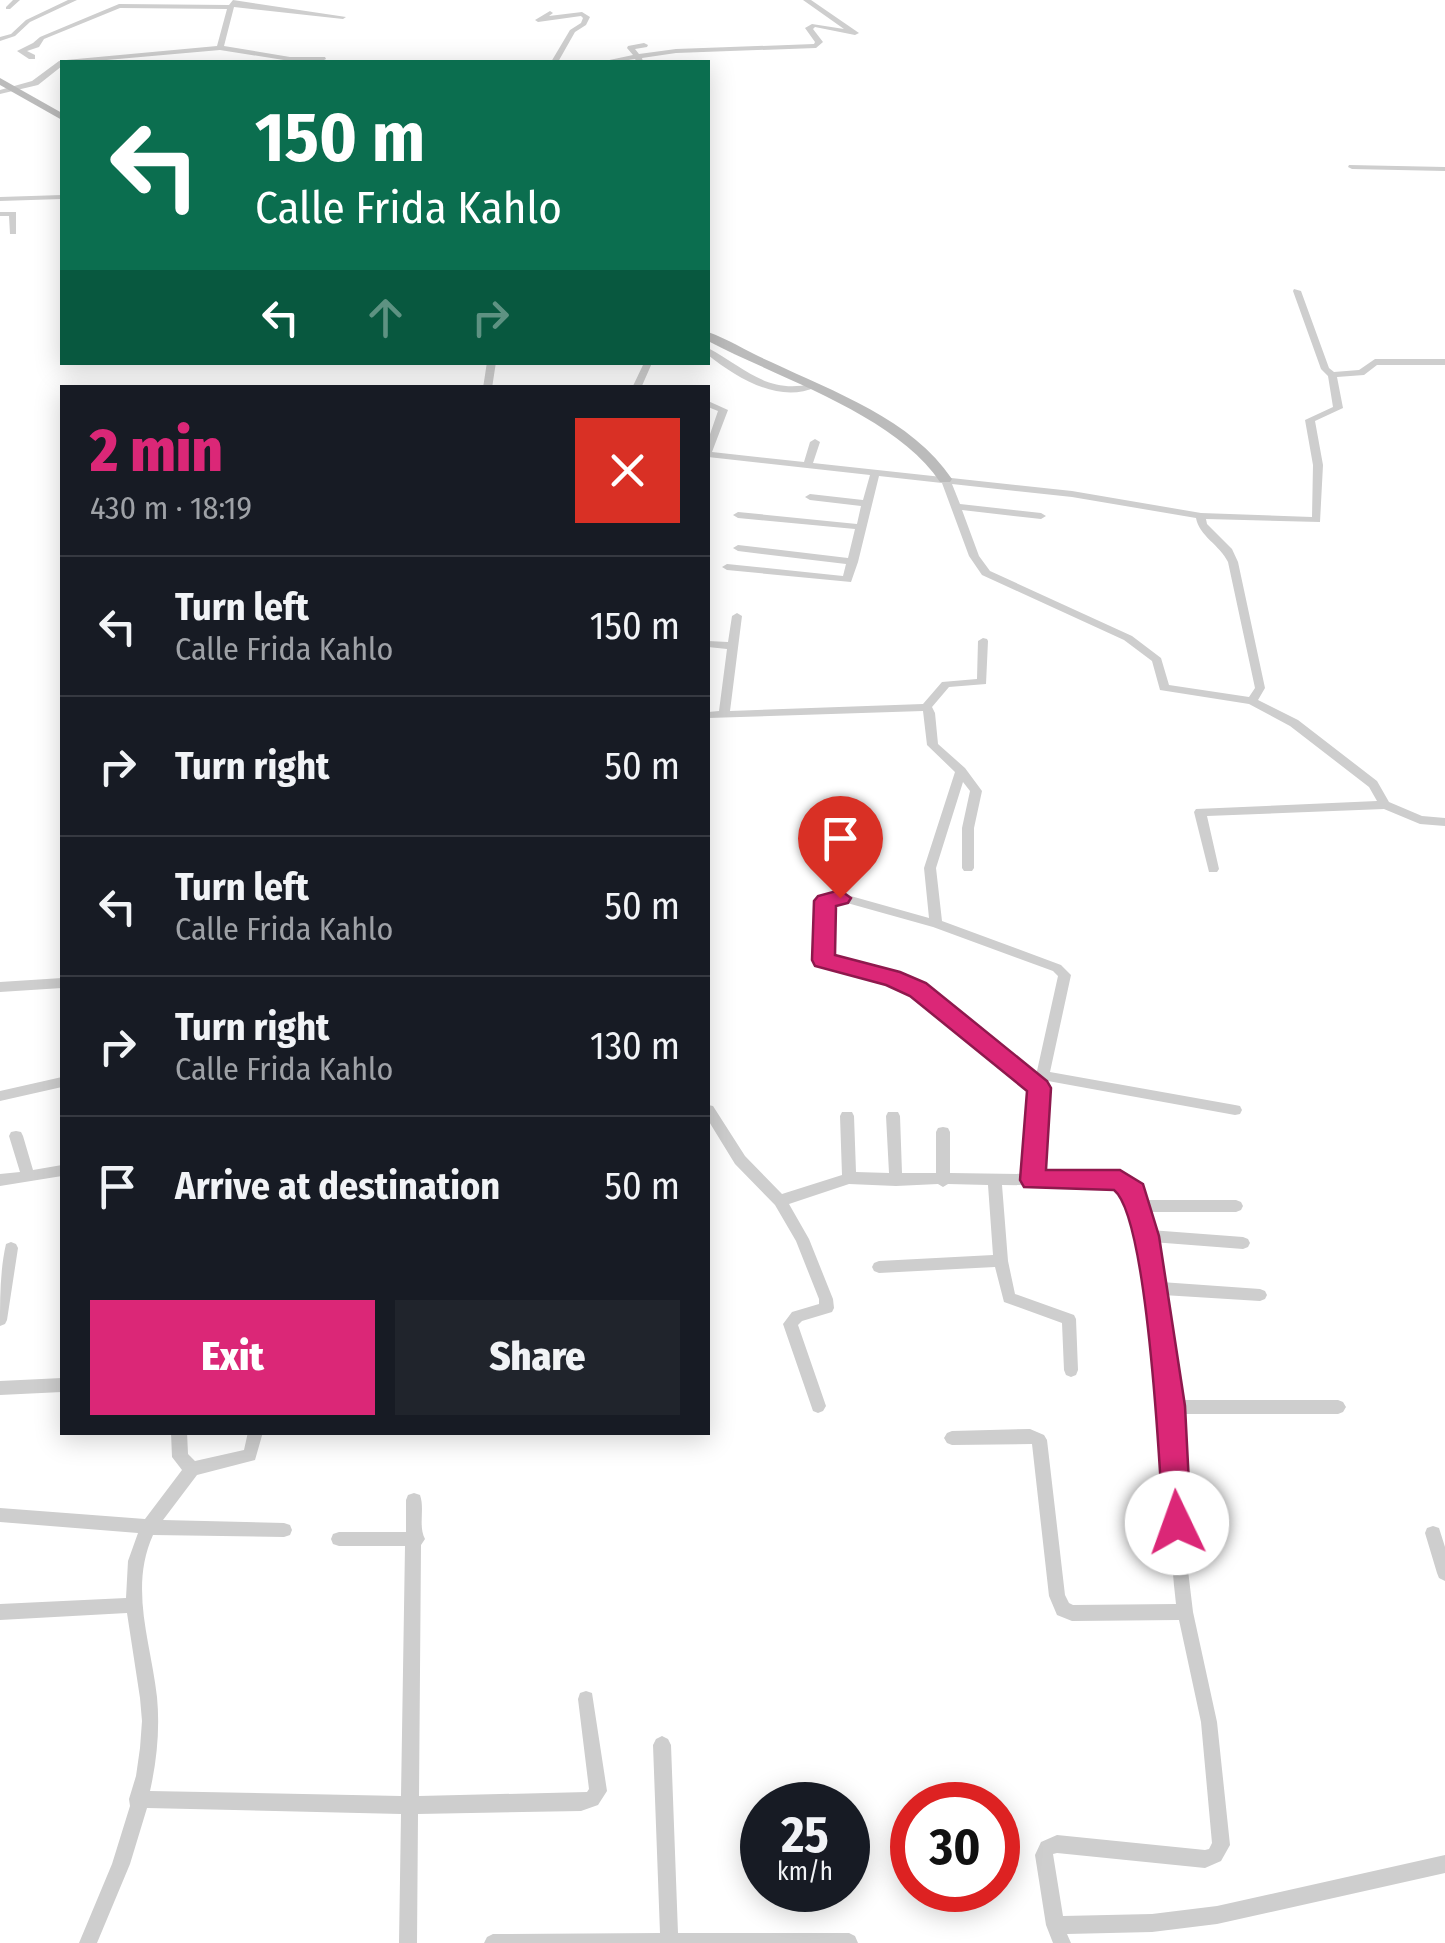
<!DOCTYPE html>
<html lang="en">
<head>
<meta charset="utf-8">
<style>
	body { margin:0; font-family:"Fira Sans Condensed",sans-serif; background:#20242c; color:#f1f3f6; height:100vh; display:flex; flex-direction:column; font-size:38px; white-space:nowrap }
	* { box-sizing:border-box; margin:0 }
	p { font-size:32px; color:#9ea1a6 }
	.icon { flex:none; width:55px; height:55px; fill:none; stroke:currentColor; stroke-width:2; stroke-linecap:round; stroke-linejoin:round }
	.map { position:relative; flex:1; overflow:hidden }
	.panel { position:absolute; left:60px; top:385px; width:650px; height:1050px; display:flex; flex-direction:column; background:#171b24; border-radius:0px; box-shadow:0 5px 25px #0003 }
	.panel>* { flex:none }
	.banner { position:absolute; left:60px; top:60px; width:650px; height:305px; border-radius:0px; box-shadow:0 5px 25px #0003; background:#0b6e4f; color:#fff; overflow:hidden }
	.speed { position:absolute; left:740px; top:1782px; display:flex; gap:20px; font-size:50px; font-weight:700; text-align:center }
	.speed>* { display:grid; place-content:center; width:130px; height:130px; border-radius:50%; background:#171b24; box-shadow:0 5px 25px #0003; line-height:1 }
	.speed small { font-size:25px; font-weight:400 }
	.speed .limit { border:15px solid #d22; background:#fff; color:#111 }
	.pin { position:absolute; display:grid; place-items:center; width:85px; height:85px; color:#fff; margin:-102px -42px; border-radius:50% 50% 50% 0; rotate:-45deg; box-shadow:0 0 10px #0007 }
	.pin .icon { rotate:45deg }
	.me { position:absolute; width:110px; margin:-55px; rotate:357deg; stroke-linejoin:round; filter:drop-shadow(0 0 8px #0008) }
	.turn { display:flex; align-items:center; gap:35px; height:210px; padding:0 30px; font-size:45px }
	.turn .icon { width:130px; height:130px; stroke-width:2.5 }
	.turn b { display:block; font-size:70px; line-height:85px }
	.lanes { display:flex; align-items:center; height:95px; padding:0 30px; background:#0003; justify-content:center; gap:50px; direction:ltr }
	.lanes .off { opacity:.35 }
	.round { display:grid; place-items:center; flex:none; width:105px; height:105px; border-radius:0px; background:#20242c }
	.head { display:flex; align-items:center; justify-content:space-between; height:170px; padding:0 30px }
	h1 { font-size:60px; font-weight:800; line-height:75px; color:#db2777 }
	.button { display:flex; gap:20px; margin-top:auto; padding:20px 30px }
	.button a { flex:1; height:115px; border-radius:0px; background:#db2777; color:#fff; font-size:40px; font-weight:800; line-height:115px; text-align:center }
	.button a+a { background:#20242c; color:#f1f3f6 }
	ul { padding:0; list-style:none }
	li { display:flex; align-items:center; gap:30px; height:140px; padding:0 30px; border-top:2px solid #363941 }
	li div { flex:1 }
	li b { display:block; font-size:38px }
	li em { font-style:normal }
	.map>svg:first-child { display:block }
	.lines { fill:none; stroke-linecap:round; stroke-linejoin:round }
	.street { fill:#cecece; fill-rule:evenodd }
	.secondary { fill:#bbb; fill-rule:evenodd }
	.route { fill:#db2777; stroke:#8e194d; stroke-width:2.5 }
</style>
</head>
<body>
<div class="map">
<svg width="1445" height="1943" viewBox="0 0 1445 1943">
	<rect width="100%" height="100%" fill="#fff"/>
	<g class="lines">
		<path class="street" d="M 13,0 L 20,0 L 10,9 L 6,9 L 6,7 Z
			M 68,0 L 77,0 L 30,22 L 15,36 L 0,41 L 0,37 L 11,34 L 26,20 Z
			M 233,0 L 346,17 L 343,19 L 234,7 L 224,46 L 290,57 L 325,57 L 326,59 L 322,61 L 290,61 L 220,50 L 84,62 L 62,62 L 62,66 L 38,85 L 0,94 L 0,90 L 32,81 L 59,61 L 66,60 L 217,46 L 227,9 L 120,8 L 44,39 L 39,47 L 27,51 L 35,55 L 35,59 L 29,59 L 17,51 L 33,43 L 40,37 L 119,4 L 229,5 Z
			M 803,0 L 811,0 L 859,33 L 855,35 L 815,27 L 813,29 L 823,42 L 816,48 L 676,53 L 642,58 L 643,62 L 637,62 L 635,59 L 615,62 L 600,62 L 633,55 L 627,48 L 628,46 L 644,43 L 648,45 L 647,47 L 635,49 L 639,54 L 676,49 L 814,44 L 815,42 L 805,28 L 812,24 L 844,29 Z
			M 550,11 L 553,13 L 549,16 L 582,12 L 590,17 L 586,25 L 575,32 L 558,62 L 551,62 L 570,30 L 581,23 L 583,18 L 581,16 L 538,22 L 535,20 Z
			M 1349,165 L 1445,167 L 1445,171 L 1352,169 L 1348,167 Z
			M 62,195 L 62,199 L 0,201 L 0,197 Z
			M 0,212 L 16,212 L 16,234 L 10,234 L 9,216 L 0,216 Z
			M 1294,289 L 1301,291 L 1329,368 L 1334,372 L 1359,370 L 1375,359 L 1445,359 L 1445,365 L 1377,365 L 1364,375 L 1337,377 L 1343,408 L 1315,421 L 1323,465 L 1320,522 L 1206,519 L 1207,524 L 1232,549 L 1238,562 L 1265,688 L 1258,700 L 1298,720 L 1377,781 L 1389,802 L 1422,816 L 1445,818 L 1445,826 L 1420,824 L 1384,809 L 1207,816 L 1219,869 L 1217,872 L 1209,872 L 1194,812 L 1196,809 L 1377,801 L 1369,787 L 1290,726 L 1249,704 L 1160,690 L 1152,661 L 1124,640 L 982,575 L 969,556 L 942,483 L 879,476 L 858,562 L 851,582 L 727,570 L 722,567 L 727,564 L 843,576 L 846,564 L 738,551 L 733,548 L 738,545 L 848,558 L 855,529 L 738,518 L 733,515 L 738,512 L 857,524 L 861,506 L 810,500 L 805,497 L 810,494 L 863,500 L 870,475 L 708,457 L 708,440 L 718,411 L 708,407 L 708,401 L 728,410 L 712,452 L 804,462 L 810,442 L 815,439 L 820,442 L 813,463 L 1072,491 L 1201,513 L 1312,517 L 1313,465 L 1305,420 L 1333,407 L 1328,376 L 1321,369 L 1293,291 ZM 952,484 L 1072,497 L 1196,518 C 1199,536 1220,545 1228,562 L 1255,688 L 1249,697 L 1169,685 L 1161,658 L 1132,636 L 990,571 L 979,556 L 962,510 L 1041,519 L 1046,516 L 1041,513 L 960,504 Z
			M 708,348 C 744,367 766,394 811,384 L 816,387 C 779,404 737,378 708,355 Z
			M 487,362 L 496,362 L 492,388 L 483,388 Z
			M 639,362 L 652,363 L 641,388 L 632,388 L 643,365 Z
			M 737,613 L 742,616 L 730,711 L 923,704 L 942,682 L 977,679 L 978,641 L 983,638 L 987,639 L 988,641 L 986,684 L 949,687 L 932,707 L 935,713 L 938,744 L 965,768 L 982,791 L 974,828 L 974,868 L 972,871 L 964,871 L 962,868 L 962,828 L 970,791 L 963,782 L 936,868 L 942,921 L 1061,965 L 1071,975 L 1050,1072 L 1235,1105 L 1240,1106 L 1242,1110 L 1240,1114 L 1235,1115 L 1048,1081 L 1041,1115 L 1040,1174 L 1119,1174 L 1139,1187 L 1143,1200 L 1236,1200 L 1241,1202 L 1243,1206 L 1241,1210 L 1236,1212 L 1145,1212 L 1150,1230 L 1243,1237 L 1248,1239 L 1250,1243 L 1248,1247 L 1243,1249 L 1152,1242 L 1161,1282 L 1260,1289 L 1265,1291 L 1267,1295 L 1265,1299 L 1260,1301 L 1163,1295 L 1178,1400 L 1338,1400 L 1343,1402 L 1346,1407 L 1343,1412 L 1338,1414 L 1179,1414 L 1187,1562 L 1193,1612 L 1217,1722 L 1230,1845 L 1221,1861 L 1205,1868 L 1057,1853 L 1053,1854 L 1063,1916 L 1152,1914 L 1217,1906 L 1445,1855 L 1445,1873 L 1217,1924 L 1152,1932 L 1067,1934 L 1071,1943 L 1053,1943 L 1046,1925 L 1035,1855 L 1041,1842 L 1057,1835 L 1205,1850 L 1209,1849 L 1212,1843 L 1201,1722 L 1179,1620 L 1072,1621 L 1057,1615 L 1049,1596 L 1032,1444 L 952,1445 L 947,1443 L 944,1438 L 947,1433 L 952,1431 L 1030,1429 L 1044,1435 L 1047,1440 L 1065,1595 L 1069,1603 L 1073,1605 L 1176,1604 C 1168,1538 1170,1472 1163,1405 C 1156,1334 1143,1264 1128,1194 L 1116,1186 L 1002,1185 L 1008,1261 L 1015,1294 L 1074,1315 L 1076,1319 L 1078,1370 L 1076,1375 L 1071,1377 L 1066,1375 L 1064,1370 L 1062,1323 L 1004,1302 L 995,1267 L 879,1273 L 874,1271 L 872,1267 L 874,1263 L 879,1261 L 993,1255 L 988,1185 L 948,1184 L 943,1187 L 938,1184 L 896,1186 L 849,1184 L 789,1204 L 809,1239 L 833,1299 L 834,1308 L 832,1312 L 802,1321 L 798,1325 L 826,1406 L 823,1411 L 818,1413 L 813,1411 L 783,1324 L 792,1312 L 819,1304 L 819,1299 L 796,1241 L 775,1205 L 735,1164 L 708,1120 L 708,1105 L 713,1106 L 745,1156 L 782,1194 L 842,1175 L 840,1116 L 842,1112 L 852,1112 L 854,1116 L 856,1172 L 889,1173 L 886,1116 L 888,1112 L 898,1112 L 900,1116 L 902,1173 L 936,1173 L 936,1132 L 938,1128 L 943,1127 L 948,1128 L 950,1132 L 950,1173 L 1026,1174 L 1027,1115 L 1033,1090 L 914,993 L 888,982 L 819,963 L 817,960 L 822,898 L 840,893 L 929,918 L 924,868 L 955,772 L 927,745 L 923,711 L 708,718 L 708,712 L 719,711 L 727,649 L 708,647 L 708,641 L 728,642 L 732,616 ZM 840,901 L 933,927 L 1053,971 L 1058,976 L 1037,1071 L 1034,1075 L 1036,1078 L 922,987 L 895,975 L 829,957 L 832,904 Z
			M 62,978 L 62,988 L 0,992 L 0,982 Z
			M 62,1077 L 62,1087 L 0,1101 L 0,1091 Z
			M 16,1131 L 21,1132 L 23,1136 L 33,1170 L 62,1165 L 62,1176 L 0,1186 L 0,1174 L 20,1172 L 9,1136 L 11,1132 Z
			M 11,1242 L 16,1244 L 18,1248 L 7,1320 L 5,1324 L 0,1326 C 0,1299 0,1270 6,1244 Z
			M 62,1378 L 62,1392 L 0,1395 L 0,1381 Z
			M 171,1432 L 187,1432 L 188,1454 L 195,1461 L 244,1450 L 248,1432 L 263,1432 L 255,1460 L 197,1475 L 163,1520 L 284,1523 L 290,1525 L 292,1530 L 290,1535 L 284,1537 L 153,1535 C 129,1588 151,1643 157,1697 C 160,1728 157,1760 150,1791 L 401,1796 L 405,1546 L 339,1546 L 333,1544 L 331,1539 L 333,1534 L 339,1532 L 406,1532 L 406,1500 L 408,1495 L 414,1493 L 420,1495 C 425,1509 418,1526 425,1539 L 421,1545 L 419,1796 L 587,1792 L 589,1789 L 578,1699 L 580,1693 L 586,1691 L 592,1693 L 607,1791 L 598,1805 L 581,1811 L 418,1814 L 417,1943 L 399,1943 L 401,1814 L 147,1808 L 130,1864 L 97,1943 L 79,1943 L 112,1864 L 130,1806 L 129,1799 L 136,1776 L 140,1748 L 142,1721 L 140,1698 L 127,1613 L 0,1620 L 0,1604 L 126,1598 L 128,1561 L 138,1533 L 0,1522 L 0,1508 L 145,1519 L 182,1470 L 172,1457 Z
			M 1433,1526 L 1439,1528 L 1445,1547 L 1445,1581 L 1439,1578 L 1437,1573 L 1425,1533 L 1427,1528 Z
			M 662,1736 L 668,1739 L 671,1745 L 678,1933 L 849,1933 L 855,1936 L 858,1943 L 484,1943 L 487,1937 L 493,1934 L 660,1933 L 653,1745 L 656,1739 Z"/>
		<path class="secondary" d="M 0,78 L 62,113 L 62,120 L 0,85 Z
			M 708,332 C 730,340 750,353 771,362 C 834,392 912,419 952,479 L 950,482 L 940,482 C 896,415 778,378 708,341 Z"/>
	</g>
	<path class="route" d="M 840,890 L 851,898 L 848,903 L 836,906 L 835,955 L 900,972 L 926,983 L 1047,1081 L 1051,1088 L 1046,1170 L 1120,1170 L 1143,1184 L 1159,1236 L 1185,1406 L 1191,1523 L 1187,1533 L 1177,1537 L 1167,1533 L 1163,1523 C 1160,1471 1148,1217 1114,1190 L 1024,1187 L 1020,1180 L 1027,1091 L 910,996 L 886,985 L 815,966 L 812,960 L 814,901 L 818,896 Z"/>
</svg>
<div class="speed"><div>25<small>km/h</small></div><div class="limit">30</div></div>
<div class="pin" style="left:840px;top:898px;background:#d93025"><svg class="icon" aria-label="arrive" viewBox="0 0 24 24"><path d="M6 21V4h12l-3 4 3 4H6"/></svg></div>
<svg class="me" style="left:1177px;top:1523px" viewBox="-20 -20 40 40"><circle r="19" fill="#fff"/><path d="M0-13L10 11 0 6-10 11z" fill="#db2777"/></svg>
<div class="banner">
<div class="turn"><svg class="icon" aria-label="left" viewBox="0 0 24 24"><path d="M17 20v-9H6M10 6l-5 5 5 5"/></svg><div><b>150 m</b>Calle Frida Kahlo</div></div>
<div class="lanes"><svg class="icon" aria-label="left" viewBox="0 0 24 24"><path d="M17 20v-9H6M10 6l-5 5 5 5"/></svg><svg class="icon off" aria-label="ahead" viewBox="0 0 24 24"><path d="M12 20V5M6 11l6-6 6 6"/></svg><svg class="icon off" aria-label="right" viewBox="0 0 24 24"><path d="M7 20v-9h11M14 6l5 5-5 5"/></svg></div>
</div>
<section class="panel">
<div class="head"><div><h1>2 min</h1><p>430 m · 18:19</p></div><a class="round" style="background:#d93025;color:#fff"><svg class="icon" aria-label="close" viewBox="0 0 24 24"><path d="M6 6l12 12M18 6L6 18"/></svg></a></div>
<ul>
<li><svg class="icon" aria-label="left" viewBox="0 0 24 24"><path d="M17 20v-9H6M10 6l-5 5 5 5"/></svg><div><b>Turn left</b><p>Calle Frida Kahlo</p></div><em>150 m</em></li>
<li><svg class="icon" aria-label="right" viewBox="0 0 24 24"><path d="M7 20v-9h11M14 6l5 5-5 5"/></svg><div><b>Turn right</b></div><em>50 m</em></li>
<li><svg class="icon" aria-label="left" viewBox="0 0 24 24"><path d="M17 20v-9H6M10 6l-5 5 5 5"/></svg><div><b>Turn left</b><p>Calle Frida Kahlo</p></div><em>50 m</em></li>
<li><svg class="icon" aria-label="right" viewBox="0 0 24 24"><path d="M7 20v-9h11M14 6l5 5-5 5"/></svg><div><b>Turn right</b><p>Calle Frida Kahlo</p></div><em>130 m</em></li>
<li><svg class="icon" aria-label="arrive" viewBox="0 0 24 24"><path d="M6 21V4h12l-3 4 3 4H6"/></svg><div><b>Arrive at destination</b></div><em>50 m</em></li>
</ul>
<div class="button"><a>Exit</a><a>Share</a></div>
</section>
</div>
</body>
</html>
